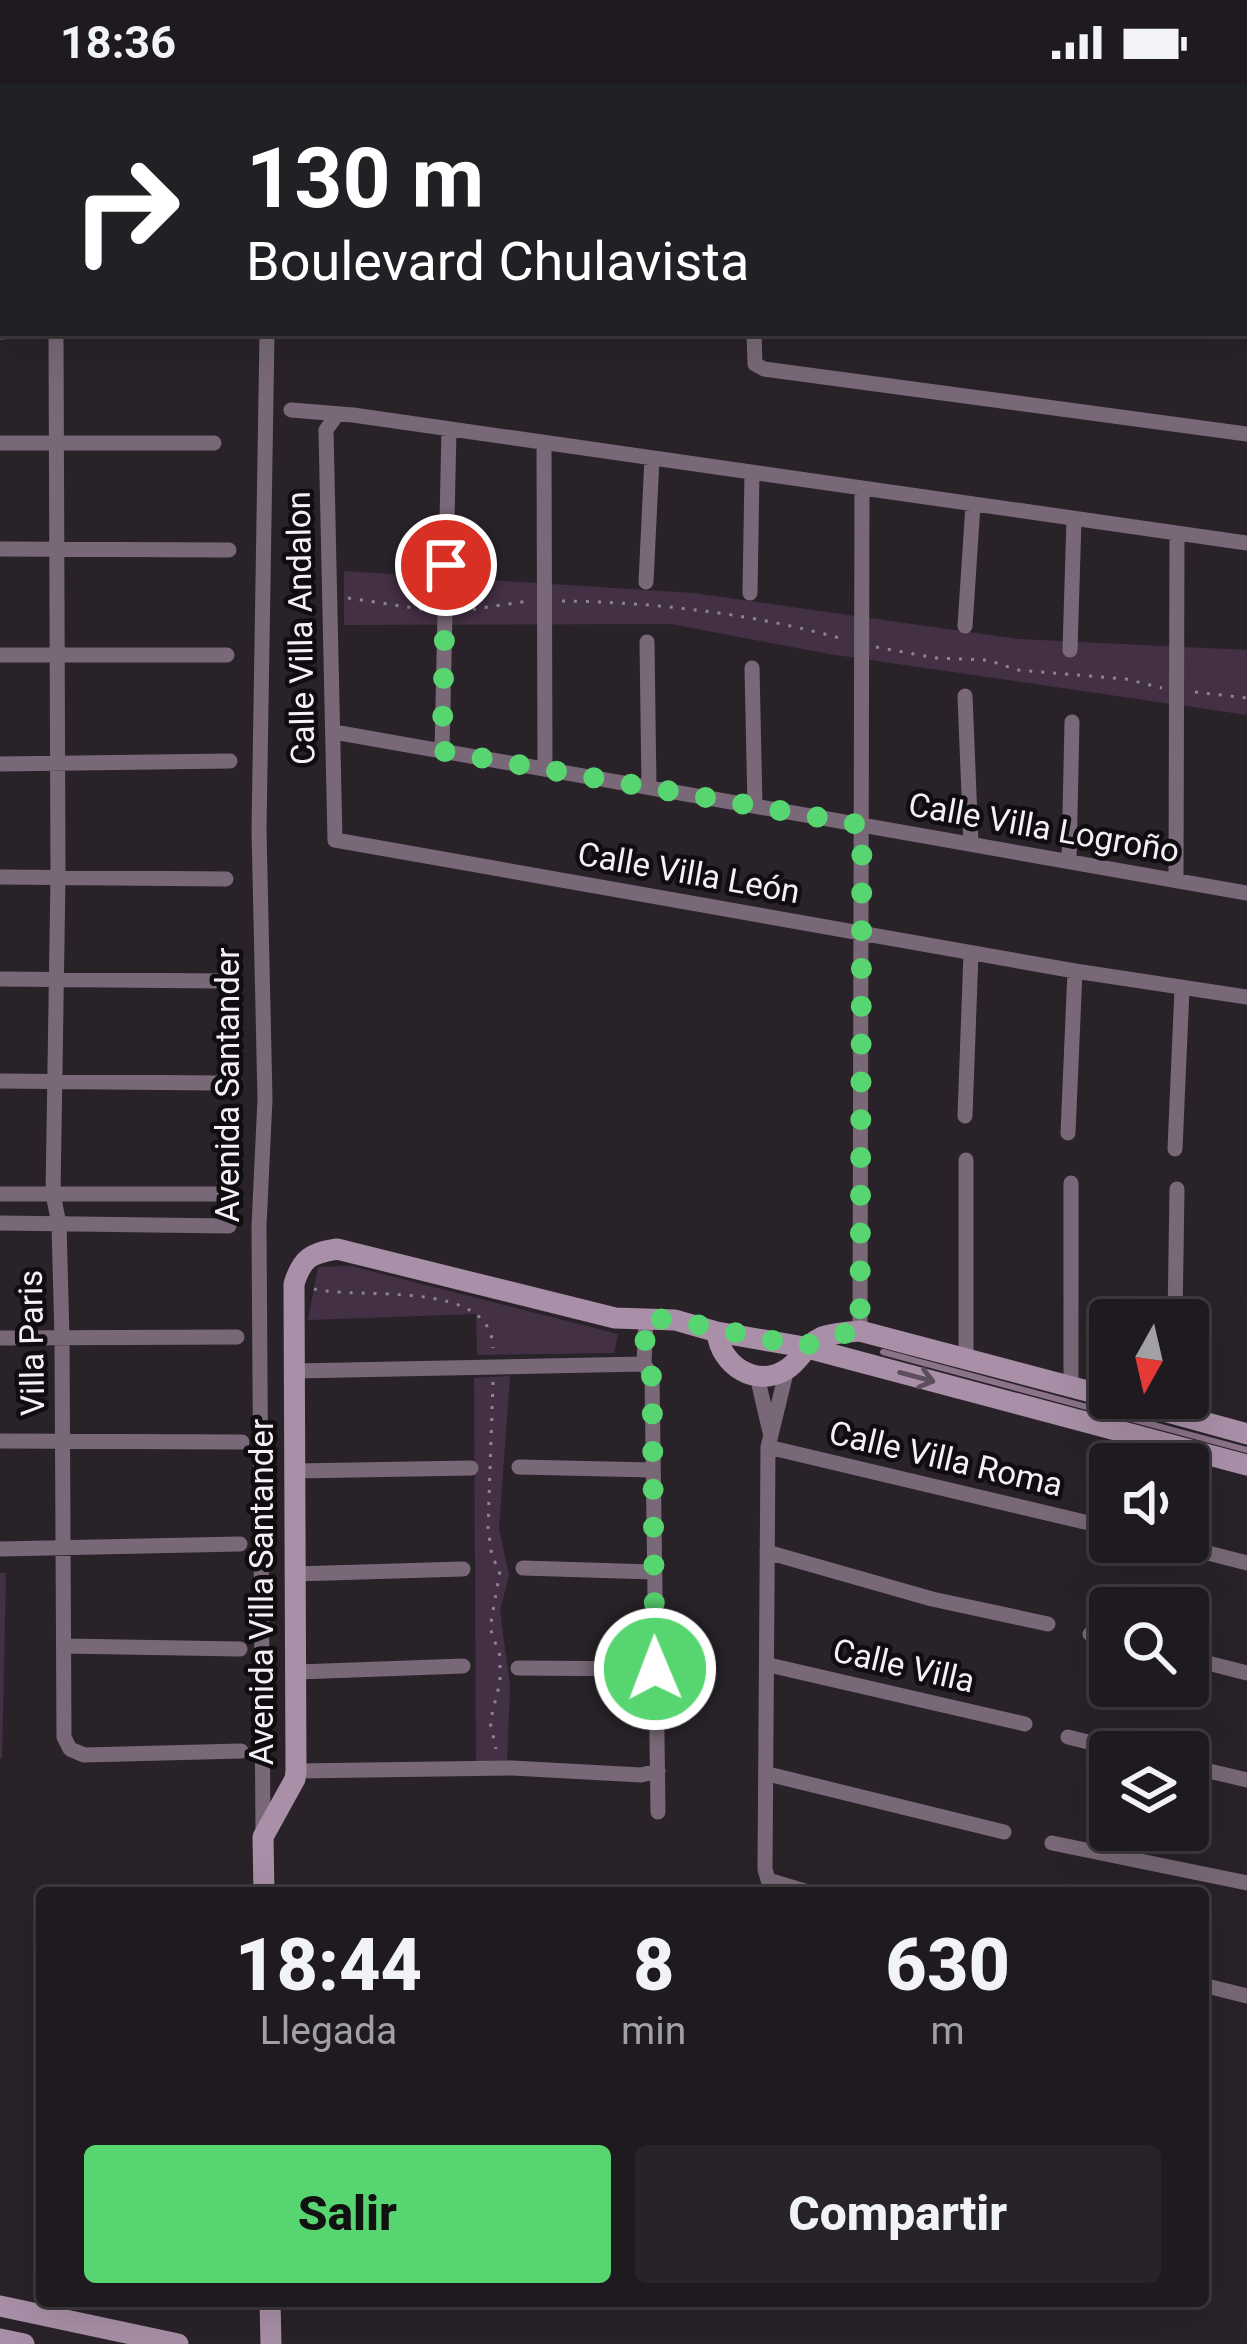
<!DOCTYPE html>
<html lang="es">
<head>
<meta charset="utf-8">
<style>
	body { margin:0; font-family:Roboto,sans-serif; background:#272328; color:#f1f3f6; height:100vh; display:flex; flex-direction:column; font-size:45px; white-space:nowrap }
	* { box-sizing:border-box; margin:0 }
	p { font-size:39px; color:#a1a1a4 }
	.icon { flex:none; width:66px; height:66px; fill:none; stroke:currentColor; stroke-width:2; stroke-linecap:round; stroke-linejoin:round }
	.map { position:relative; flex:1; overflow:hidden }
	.side { position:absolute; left:36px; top:1803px; width:1173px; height:420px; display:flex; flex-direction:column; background:#1f1a1f; border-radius:12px; box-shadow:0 12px 48px #0002,0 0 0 3px #3c383d }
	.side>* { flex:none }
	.top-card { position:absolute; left:0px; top:0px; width:1248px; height:252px; box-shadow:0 12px 48px #0002,0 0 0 3px #3c383d; background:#202124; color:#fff; overflow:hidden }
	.needle { width:78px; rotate:188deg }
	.buttons { position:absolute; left:1089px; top:1215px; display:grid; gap:24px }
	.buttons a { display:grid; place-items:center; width:120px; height:120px; border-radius:12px; background:#1f1a1f; box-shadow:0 12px 48px #0002,0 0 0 3px #3c383d; font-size:60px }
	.pin { position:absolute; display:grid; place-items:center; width:102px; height:102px; color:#fff; margin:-51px; border:6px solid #fff; border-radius:50%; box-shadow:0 3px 12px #0007 }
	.me { position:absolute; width:132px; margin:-66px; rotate:359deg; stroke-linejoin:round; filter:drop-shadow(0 0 9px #0008) }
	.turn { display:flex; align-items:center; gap:42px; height:252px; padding:0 48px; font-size:54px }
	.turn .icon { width:156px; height:156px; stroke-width:2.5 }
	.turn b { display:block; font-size:84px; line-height:102px }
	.eta { display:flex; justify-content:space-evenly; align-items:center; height:204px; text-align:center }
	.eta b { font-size:72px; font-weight:800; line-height:84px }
	.cta { display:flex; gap:24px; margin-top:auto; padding:24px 48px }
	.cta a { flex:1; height:138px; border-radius:12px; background:#57d570; color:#111; font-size:48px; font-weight:800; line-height:138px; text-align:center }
	.cta a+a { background:#272328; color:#f1f3f6 }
	.status { display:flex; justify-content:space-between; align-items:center; height:84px; padding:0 60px; background:#1f1a1f; direction:ltr }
	.status svg { height:33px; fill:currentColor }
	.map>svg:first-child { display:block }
	.green { fill:#443044 }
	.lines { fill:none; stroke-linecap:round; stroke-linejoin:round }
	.stream { stroke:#8b738b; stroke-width:6 }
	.path { stroke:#8b868b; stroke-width:3; stroke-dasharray:3 9; stroke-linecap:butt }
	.lane { stroke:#796978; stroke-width:8 }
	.street { stroke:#796978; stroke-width:15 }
	.secondary { stroke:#a990a8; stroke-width:21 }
	.oneway { stroke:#5c4e5c }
	.route { stroke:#57d570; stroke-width:21; stroke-dasharray:0 37.8 }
	.labels { text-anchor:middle; stroke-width:9; stroke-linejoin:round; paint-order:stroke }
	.street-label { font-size:33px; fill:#f5f0f5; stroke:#100d10 }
</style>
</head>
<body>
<div class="status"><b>18:36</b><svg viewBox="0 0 49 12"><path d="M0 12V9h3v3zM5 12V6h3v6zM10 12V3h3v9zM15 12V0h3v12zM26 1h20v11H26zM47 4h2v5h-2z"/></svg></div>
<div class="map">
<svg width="1247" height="2260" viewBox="0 0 1247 2260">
	<rect width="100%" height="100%" fill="#292329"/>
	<path class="green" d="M 344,487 L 693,509 L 1018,555 L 1247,566 L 1247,631 L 829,570 L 671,540 L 344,541 Z
		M 351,1182 L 618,1250 L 614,1269 L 477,1271 L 476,1230 L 308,1236 L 318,1183 Z
		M 510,1292 L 499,1445 L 509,1491 L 500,1527 L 510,1601 L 507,1677 L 476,1678 L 474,1294 Z
		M 0,1489 L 6,1489 L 2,1675 L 0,1674 Z"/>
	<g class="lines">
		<path class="stream" d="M 883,1268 L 1247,1366"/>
		<path class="path" d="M 348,514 L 427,526
			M 562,517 C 655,518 754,530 843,555
			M 461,527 L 529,517
			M 876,563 L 936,574 L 988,576 L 1017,586 L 1126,595 L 1162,604
			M 1195,608 L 1247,614
			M 314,1205 C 358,1216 492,1194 493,1264
			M 493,1298 L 488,1444 L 492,1473 L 500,1487 L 490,1544 L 500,1572 L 500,1598 L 490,1638 L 496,1665"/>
		<path class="lane" d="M 148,0 L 148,3
			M 0,123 L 3,124"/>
		<path class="street" d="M 760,0 L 760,3
			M 1007,0 L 1028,3
			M 238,3 L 242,0
			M 270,3 L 270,0
			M 1245,35 L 1247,35
			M 1245,135 L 1247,135
			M 1245,244 L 1247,245
			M 0,248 L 3,248
			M 56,249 L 58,794 L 53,1110 L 59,1140 L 62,1254 L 64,1653 L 70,1665 L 84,1671 L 241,1667
			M 754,249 L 755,280 L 764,285 L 1247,350
			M 291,326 L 353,331 L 1247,459
			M 336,332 L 326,346 L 335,756 L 1075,887 L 1247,913
			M 0,359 L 214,359
			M 544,359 L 545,685
			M 0,465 L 229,466
			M 646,498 L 652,374
			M 750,509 L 752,389
			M 965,542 L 973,421
			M 647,558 L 649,703
			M 1070,566 L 1074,436
			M 0,571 L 227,571
			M 752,584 L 755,722
			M 965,612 L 971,760
			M 334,648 L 1247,809
			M 442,667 L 449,345
			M 0,680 L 230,677
			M 1069,777 L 1072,638
			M 0,793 L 226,795
			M 1176,796 L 1177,451
			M 0,895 L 220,897
			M 0,997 L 216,999
			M 965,1032 L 971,869
			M 1068,1049 L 1075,887
			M 1175,1065 L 1182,905
			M 1071,1099 L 1071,1303
			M 0,1110 L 230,1110
			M 0,1139 L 229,1142
			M 646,1234 L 644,1280 L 652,1293 L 658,1728
			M 1175,1236 L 1177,1105
			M 860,1247 L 862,405
			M 0,1254 L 237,1253
			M 966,1275 L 966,1076
			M 787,1285 L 768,1363 L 765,1785 L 768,1796 L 811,1809
			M 295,1287 L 644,1280
			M 757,1292 L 770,1348
			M 0,1357 L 242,1358
			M 768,1363 L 1110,1444
			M 519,1383 L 652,1386
			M 295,1387 L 471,1384
			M 1165,1458 L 1247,1479
			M 0,1465 L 240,1460
			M 767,1468 L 932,1515 L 1048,1540
			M 523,1484 L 653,1488
			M 294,1490 L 463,1485
			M 1090,1550 L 1110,1555
			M 64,1562 L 240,1565
			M 1188,1574 L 1247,1589
			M 769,1581 L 1025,1640
			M 518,1584 L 654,1585
			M 298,1588 L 463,1582
			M 1068,1653 L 1129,1668
			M 1188,1682 L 1247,1696
			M 296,1687 L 512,1684 L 641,1691 L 658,1687
			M 768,1690 L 1004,1748
			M 263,1750 L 259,1142 L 265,1015 L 259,746 L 267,249
			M 1052,1759 L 1247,1799
			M 1203,1901 L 1247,1912"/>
		<path class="secondary" d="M 717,1248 C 720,1281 756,1305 787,1285 C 802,1275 804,1261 822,1253 C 834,1249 847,1248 860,1247 L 1110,1313
			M 1116,1314 L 1247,1350
			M 264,1809 L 263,1753 L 295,1695 L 296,1687 L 294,1200 C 302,1174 311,1169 337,1165 L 615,1234 L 675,1236 L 717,1248 L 804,1263 L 1247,1381
			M 270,2217 L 271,2260
			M 0,2222 L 178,2260
			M 0,2255 L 24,2260"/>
	</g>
	<defs><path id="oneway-shaft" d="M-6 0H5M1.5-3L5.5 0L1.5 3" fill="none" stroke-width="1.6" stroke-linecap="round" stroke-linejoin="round" transform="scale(3)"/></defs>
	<use class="oneway" href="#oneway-shaft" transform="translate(917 1293) rotate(15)"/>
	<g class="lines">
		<path class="route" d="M 446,481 L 442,667 L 862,741 L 860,1247 L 823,1253 L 804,1263 L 675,1236 L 646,1234 L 644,1280 L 652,1293 L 655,1585"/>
	</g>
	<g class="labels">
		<g class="street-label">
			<text transform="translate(300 544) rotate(-91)" y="12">Calle Villa Andalon</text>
			<text transform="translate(1044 743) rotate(10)" y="12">Calle Villa Logroño</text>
			<text transform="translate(689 788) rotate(10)" y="12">Calle Villa León</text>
			<text transform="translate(227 1001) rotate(-90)" y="12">Avenida Santander</text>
			<text transform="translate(31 1259) rotate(-91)" y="12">Villa Paris</text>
			<text transform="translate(946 1374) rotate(13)" y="12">Calle Villa Roma</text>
			<text transform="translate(261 1508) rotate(-90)" y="12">Avenida Villa Santander</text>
			<text transform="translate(904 1581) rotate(13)" y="12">Calle Villa</text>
		</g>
	</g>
</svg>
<div class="buttons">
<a><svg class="needle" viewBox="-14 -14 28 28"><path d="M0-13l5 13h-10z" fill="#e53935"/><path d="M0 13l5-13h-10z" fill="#a1a1a4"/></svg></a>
<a><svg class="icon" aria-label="sound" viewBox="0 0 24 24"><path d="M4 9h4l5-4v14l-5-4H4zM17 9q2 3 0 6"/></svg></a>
<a><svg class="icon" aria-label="search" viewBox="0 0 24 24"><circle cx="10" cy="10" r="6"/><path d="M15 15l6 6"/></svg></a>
<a><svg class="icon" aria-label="layers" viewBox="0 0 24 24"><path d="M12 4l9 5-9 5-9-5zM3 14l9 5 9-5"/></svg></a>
</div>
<div class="pin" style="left:446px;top:481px;background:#d93025"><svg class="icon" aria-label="arrive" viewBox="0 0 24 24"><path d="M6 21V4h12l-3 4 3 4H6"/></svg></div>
<svg class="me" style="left:655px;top:1585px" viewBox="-20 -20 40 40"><circle r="17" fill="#57d570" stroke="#fff" stroke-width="3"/><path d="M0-11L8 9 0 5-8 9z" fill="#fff"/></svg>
<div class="top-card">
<div class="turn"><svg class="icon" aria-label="right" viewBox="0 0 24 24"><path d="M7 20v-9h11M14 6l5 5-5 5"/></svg><div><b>130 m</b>Boulevard Chulavista</div></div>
</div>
<section class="side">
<div class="eta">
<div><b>18:44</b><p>Llegada</p></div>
<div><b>8</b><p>min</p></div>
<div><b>630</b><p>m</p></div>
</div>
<div class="cta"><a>Salir</a><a>Compartir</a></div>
</section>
</div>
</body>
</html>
